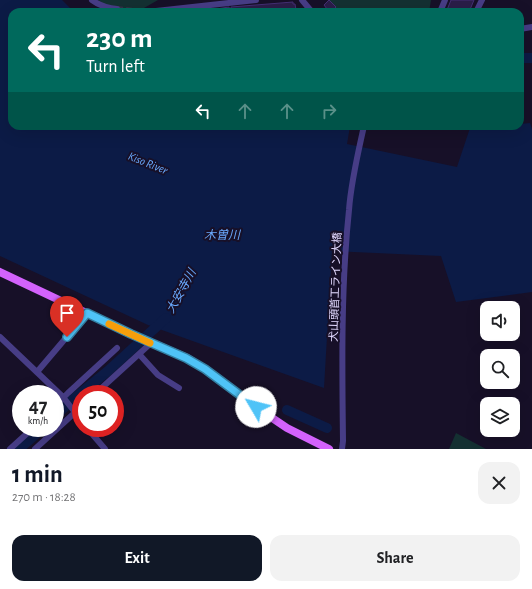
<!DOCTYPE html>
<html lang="en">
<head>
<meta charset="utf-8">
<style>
	body { margin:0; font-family:"Alegreya Sans","Noto Sans JP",sans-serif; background:#f2f2f2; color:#202124; height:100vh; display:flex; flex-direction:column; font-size:15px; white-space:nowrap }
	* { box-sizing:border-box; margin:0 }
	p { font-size:13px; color:#757577 }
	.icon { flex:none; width:22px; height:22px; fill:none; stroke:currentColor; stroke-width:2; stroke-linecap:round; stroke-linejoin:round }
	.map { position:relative; height:449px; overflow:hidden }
	.drawer { display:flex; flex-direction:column; background:#fff; flex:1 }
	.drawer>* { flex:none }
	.banner { position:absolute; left:8px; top:8px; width:516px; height:122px; border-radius:12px; box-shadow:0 4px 16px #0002; background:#00695c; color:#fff; overflow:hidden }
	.controls { position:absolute; left:480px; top:301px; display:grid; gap:8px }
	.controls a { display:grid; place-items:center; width:40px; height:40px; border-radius:8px; background:#fff; box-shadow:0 4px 16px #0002; font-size:20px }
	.speed { position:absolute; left:12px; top:385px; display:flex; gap:8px; font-size:20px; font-weight:700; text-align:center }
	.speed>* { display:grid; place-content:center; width:52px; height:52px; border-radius:50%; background:#fff; box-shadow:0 4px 16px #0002; line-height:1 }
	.speed small { font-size:10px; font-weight:400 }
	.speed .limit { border:6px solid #d22; background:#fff; color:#111 }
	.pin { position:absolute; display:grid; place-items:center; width:34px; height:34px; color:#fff; margin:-41px -17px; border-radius:50% 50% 50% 0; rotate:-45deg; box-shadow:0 0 4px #0007 }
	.pin .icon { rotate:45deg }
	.me { position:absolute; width:44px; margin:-22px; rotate:307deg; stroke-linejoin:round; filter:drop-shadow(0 0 3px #0008) }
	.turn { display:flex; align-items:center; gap:14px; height:84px; padding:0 12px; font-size:18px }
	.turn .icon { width:52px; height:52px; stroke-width:2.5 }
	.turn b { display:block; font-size:28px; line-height:34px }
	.lanes { display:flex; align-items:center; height:38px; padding:0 12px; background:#0003; justify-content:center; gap:20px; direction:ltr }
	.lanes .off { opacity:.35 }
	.round { display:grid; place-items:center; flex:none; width:42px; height:42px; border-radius:12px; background:#f2f2f2 }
	.headline { display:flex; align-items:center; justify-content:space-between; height:68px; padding:0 12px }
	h1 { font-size:24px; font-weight:700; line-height:30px; color:#111827 }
	.cta { display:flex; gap:8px; margin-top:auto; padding:8px 12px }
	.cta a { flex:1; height:46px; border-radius:12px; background:#111827; color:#fff; font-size:16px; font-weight:700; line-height:46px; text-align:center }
	.cta a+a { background:#f2f2f2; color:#202124 }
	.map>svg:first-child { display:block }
	.green { fill:#143032 }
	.water { fill:#0c1b46 }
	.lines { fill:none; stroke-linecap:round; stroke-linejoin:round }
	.river { stroke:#0c1b46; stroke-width:10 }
	.building { fill:#2a1d48; stroke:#442f74 }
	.minor-tunnel { stroke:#352e48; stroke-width:6; stroke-dasharray:6 3; stroke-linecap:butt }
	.minor { stroke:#473d86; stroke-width:6 }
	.major { stroke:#d362fc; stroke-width:8 }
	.route-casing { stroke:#337fa1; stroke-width:10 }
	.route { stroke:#4fc3f7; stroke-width:7 }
	.slow { stroke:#f59e0b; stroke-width:7 }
	.labels { text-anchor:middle; stroke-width:4; stroke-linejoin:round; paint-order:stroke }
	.street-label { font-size:11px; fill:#e1d8fe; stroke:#171028 }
	.water-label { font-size:12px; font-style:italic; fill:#69a8fc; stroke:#171028 }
</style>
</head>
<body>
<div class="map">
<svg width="532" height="449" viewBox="0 0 532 449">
	<rect width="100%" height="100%" fill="#171028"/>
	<path class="green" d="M 98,0 L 158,0 L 144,8 L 120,9 L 107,6 Z
		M 328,0 L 431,0 L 429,12 L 338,12 Z
		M 456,433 L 486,449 L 449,449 Z"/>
	<path class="water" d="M 0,0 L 62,0 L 70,8 L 78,12 L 12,12 L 12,126 L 350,126 L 347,144 L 457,167 L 470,128 L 493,126 L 520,126 L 520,124 L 530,123 L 532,129 L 532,292 L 456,302 L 441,256 L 332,251 L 324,388 L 148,325 L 0,256 Z"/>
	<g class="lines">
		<path class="river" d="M 520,58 L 532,58
			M 287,410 L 327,428
			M 55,416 L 71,401 L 108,371 L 166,318
			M 19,449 L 43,428"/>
	</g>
	<path class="building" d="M 329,0 L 336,7 L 333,10 L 335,12 L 323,12 L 327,9 L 324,5 Z
		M 451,0 L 474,0 L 469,12 L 451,12 L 447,10 Z
		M 293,2 L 293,4 L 295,4 L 296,10 L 294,10 L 294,12 L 231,12 L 231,7 Z
		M 229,7 L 230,11 L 210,12 L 210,10 Z"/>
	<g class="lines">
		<path class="minor-tunnel" d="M 117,9 L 135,11"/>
		<path class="minor" d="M 92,0 C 100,6 107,8 117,9
			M 302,0 L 312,12
			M 135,11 L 156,11 L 256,0
			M 440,12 L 445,0
			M 476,12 L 482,0
			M 520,29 L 532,27
			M 0,337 L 63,397 L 81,420
			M 139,354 L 158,375 L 179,388
			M 37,372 L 87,313
			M 95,394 L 151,343
			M 55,406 L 68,393 L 117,348
			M 87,428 L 105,449
			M 10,449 L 33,428
			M 35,449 L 81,407
			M 342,449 L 343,441 C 342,364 341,286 349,210 C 351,182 358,153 364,126"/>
		<path class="major" d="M 0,272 L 131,334 L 187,358 L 205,369 L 256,407 L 287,428 L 329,449"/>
	</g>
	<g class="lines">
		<g class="route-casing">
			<path id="route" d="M 67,337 L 87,313 L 131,334 L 186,358 L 205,369 L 256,407"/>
		</g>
		<use href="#route" class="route"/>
		<path class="slow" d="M 109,324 L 150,343"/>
	</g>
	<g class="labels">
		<g class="street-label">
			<text transform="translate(335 287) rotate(-88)" y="4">犬山頭首工ライン大橋</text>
		</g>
		<g class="water-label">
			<text transform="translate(148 163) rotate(22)" y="4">Kiso River</text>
			<text x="222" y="239">木曽川</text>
			<text transform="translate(181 291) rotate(-61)" y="4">大安寺川</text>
		</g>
	</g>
</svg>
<div class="controls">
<a><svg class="icon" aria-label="sound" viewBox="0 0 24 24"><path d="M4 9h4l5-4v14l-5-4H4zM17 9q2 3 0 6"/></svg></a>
<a><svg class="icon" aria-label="search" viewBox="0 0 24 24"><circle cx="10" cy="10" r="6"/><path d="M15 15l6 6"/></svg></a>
<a><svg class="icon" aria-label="layers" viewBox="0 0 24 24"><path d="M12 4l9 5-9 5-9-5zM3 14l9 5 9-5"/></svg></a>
</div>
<div class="speed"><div>47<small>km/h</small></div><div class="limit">50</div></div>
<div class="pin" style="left:67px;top:337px;background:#d93025"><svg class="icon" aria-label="arrive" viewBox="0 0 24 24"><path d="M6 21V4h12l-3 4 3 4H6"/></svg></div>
<svg class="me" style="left:256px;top:407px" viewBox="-20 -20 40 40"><circle r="19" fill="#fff"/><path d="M0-13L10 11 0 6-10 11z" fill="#4fc3f7"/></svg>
<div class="banner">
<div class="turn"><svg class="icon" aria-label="left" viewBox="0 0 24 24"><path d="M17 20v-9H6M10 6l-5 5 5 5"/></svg><div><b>230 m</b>Turn left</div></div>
<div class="lanes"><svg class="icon" aria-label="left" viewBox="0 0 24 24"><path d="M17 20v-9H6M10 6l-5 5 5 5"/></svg><svg class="icon off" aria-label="ahead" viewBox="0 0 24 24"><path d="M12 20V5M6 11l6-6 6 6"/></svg><svg class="icon off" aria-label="ahead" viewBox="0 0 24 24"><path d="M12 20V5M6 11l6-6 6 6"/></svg><svg class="icon off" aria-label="right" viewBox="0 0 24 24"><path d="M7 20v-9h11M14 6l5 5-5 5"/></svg></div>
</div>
</div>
<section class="drawer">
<div class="headline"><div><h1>1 min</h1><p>270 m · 18:28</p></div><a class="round"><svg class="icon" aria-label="close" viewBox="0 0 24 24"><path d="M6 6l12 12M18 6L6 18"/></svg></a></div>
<div class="cta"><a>Exit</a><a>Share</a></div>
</section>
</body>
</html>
